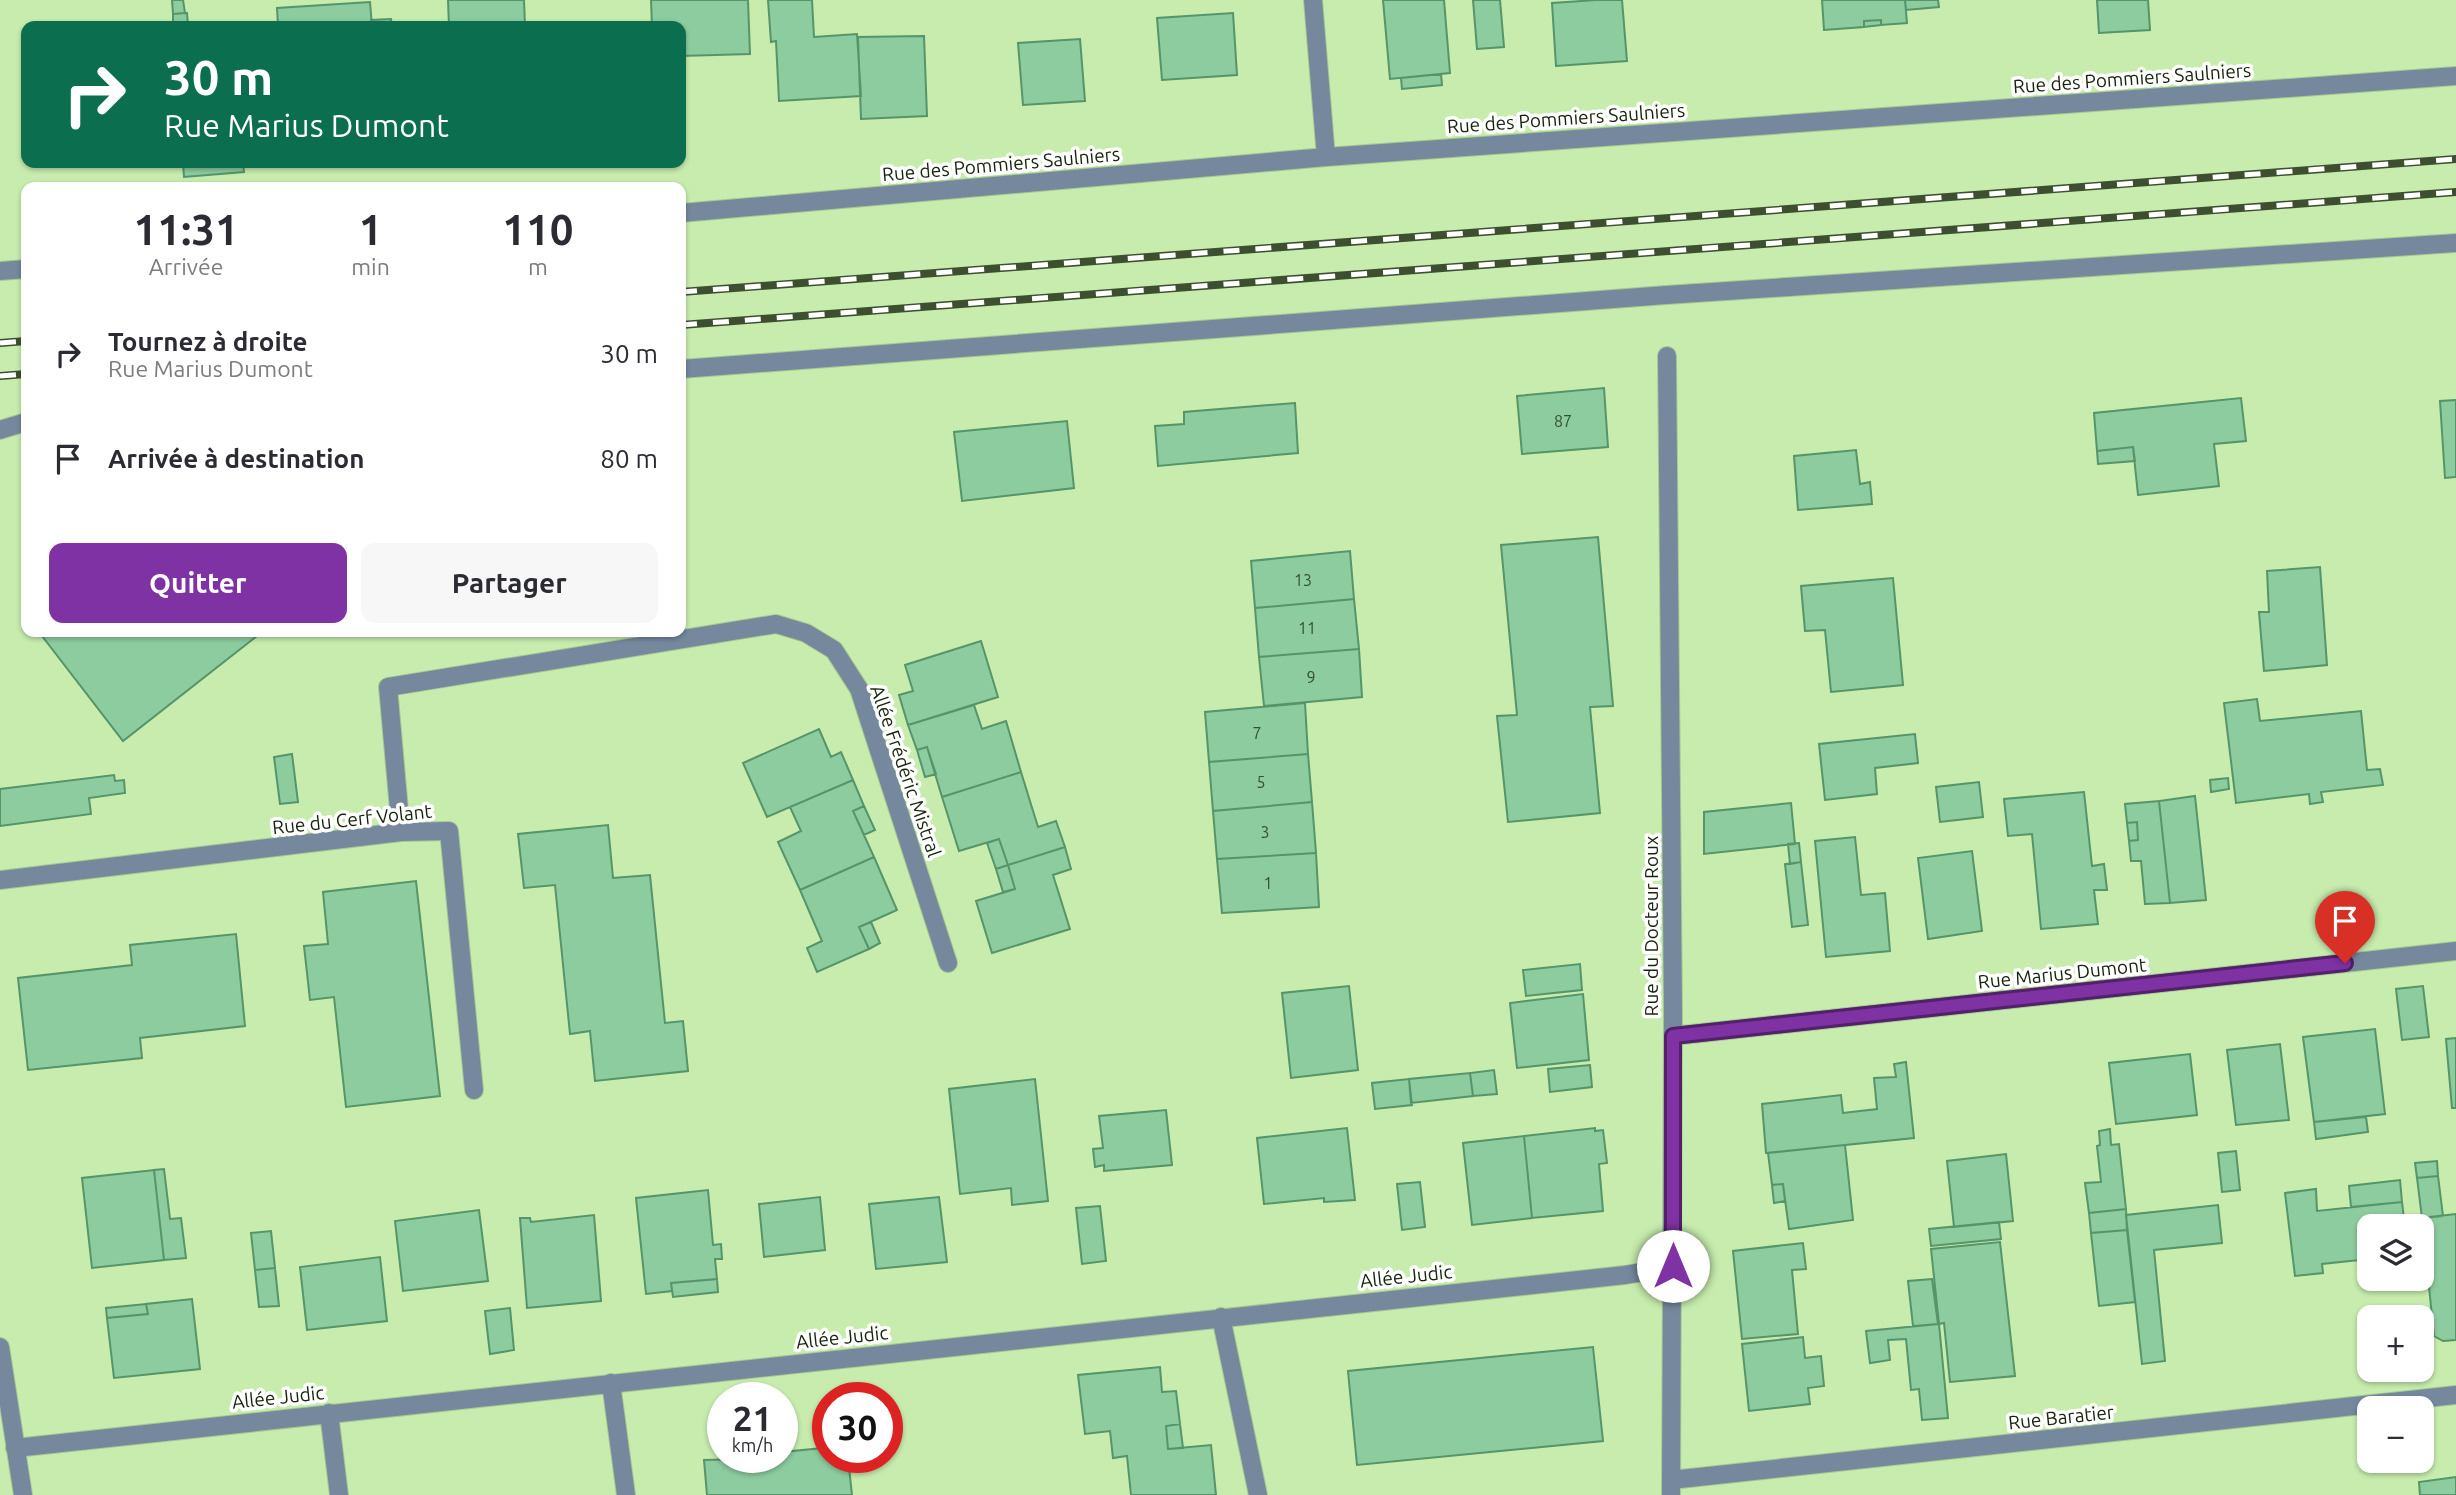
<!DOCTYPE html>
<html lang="fr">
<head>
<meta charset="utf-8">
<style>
	body { margin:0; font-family:Ubuntu,sans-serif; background:#f7f7f7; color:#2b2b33; height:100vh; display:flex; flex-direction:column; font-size:26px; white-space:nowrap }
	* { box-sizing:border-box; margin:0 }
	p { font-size:23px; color:#7c7c81 }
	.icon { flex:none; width:38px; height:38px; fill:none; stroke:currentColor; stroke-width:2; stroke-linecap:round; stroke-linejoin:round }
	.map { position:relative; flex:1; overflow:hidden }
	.drawer { position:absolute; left:21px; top:182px; width:665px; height:455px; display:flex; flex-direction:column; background:#fff; border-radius:14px; box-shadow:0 2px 5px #0004 }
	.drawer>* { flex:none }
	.banner { position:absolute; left:21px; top:21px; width:665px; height:147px; border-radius:14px; box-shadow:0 2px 5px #0004; background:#0b6e4f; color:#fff; overflow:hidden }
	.tools { position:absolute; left:2357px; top:1214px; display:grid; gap:14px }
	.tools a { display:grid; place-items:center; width:77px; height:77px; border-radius:14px; background:#fff; box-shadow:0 2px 5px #0004; font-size:35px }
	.speed { position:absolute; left:707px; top:1382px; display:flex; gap:14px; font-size:35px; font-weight:700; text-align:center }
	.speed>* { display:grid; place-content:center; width:91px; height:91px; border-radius:50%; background:#fff; box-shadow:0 2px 5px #0004; line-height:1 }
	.speed small { font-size:18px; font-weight:400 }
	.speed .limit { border:10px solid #d22; background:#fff; color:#111 }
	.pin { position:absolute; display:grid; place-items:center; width:60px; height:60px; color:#fff; margin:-72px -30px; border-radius:50% 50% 50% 0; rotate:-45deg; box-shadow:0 0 7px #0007 }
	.pin .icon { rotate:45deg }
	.me { position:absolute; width:77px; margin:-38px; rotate:0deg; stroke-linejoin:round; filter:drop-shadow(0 0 5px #0008) }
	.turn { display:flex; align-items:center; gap:24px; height:147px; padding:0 28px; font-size:32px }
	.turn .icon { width:91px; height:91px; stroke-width:2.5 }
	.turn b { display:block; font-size:49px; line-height:60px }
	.eta { display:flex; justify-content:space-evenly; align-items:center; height:119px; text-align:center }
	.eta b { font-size:42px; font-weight:700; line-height:49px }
	.button { display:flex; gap:14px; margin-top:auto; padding:14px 28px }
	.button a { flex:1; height:80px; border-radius:14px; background:#7f32a3; color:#fff; font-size:28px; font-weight:700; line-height:80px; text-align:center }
	.button a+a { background:#f7f7f7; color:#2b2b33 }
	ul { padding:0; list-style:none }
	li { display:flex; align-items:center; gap:21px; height:105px; padding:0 28px }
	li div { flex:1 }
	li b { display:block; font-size:26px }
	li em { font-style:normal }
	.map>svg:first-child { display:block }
	.building { fill:#8dcc9f; stroke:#569469; stroke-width:2 }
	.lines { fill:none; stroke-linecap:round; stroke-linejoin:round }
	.minor-casing { stroke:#a7c891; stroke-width:20 }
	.minor { stroke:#75889e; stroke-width:18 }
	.rail-casing { stroke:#3d4f30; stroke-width:8 }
	.rail { stroke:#fff; stroke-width:5; stroke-dasharray:16; stroke-linecap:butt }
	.route-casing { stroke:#53206a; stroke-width:18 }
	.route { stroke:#7f32a3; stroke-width:12 }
	.labels { text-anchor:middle; stroke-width:7; stroke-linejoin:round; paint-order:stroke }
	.number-label { font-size:16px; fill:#344e32 }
	.street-label { font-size:19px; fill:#17240d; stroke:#fff }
</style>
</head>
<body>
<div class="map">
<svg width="2456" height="1495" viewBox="0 0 2456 1495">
	<rect width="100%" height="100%" fill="#c7ecae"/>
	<path class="building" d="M 172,0 L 183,0 L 185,13 L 173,14 Z
		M 448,0 L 524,0 L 525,26 L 449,26 Z
		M 651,0 L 748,0 L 750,54 L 681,56 L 681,26 L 652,26 Z
		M 768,0 L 812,0 L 814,37 L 857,34 L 861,96 L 779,101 L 776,41 L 771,42 Z
		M 1383,0 L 1444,0 L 1450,73 L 1390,79 Z
		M 1473,0 L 1500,0 L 1504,47 L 1477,49 Z
		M 1596,0 L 1622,0 L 1627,61 L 1556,66 L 1552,3 Z
		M 1822,0 L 1905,0 L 1907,23 L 1881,25 L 1881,20 L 1864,21 L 1864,27 L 1824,30 Z
		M 1905,0 L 1938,0 L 1939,7 L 1906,10 Z
		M 2097,0 L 2148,0 L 2150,30 L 2099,33 Z
		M 370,2 L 372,26 L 278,26 L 277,8 Z
		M 187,13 L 188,26 L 173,26 L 173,14 Z
		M 1233,13 L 1237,75 L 1162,80 L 1157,18 Z
		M 391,19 L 392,26 L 372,26 L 371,20 Z
		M 1881,20 L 1881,25 L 1864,27 L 1864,21 Z
		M 924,36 L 927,116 L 861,119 L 858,37 Z
		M 1080,39 L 1085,101 L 1023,105 L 1018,43 Z
		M 1441,74 L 1442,85 L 1402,89 L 1401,78 Z
		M 183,163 L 243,163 L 244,172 L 184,177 Z
		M 1604,388 L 1608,447 L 1522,454 L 1517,396 Z
		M 2241,398 L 2246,441 L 2214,444 L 2219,486 L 2138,495 L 2133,447 L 2097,451 L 2094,413 Z
		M 2456,400 L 2456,477 L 2445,478 L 2440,401 Z
		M 1295,403 L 1298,453 L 1158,466 L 1155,426 L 1184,424 L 1184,412 Z
		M 1067,421 L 1074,488 L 962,501 L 954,432 Z
		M 2133,447 L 2135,461 L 2098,464 L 2097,451 Z
		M 1856,450 L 1860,484 L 1870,482 L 1872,504 L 1798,510 L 1794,456 Z
		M 1598,537 L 1613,706 L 1590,707 L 1600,813 L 1508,822 L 1497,716 L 1517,715 L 1501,545 Z
		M 1350,551 L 1354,599 L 1255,608 L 1251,561 Z
		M 2320,567 L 2327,665 L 2264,671 L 2259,612 L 2269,612 L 2267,571 Z
		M 1893,578 L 1903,685 L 1831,692 L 1825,630 L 1805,631 L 1801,586 Z
		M 1354,599 L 1359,649 L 1259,657 L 1255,608 Z
		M 39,632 L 262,632 L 123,741 Z
		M 981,641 L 998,697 L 908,725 L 899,695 L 913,691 L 905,665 Z
		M 1359,649 L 1362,697 L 1264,706 L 1259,657 Z
		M 2257,699 L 2260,721 L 2361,711 L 2367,770 L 2380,769 L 2383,785 L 2321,792 L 2323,802 L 2310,804 L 2309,794 L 2236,803 L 2224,703 Z
		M 1305,703 L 1308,754 L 1209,762 L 1205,712 Z
		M 974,705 L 982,729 L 1006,721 L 1021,772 L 942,797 L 927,747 L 917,750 L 908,725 Z
		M 819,729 L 831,757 L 841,752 L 853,780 L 767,817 L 743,763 Z
		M 1915,734 L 1918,763 L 1875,768 L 1877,794 L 1825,800 L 1819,744 Z
		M 927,747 L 936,774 L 925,777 L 917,750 Z
		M 292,754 L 298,802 L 280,804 L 274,757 Z
		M 1308,754 L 1312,802 L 1213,811 L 1209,762 Z
		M 1021,772 L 1038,827 L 1056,821 L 1065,847 L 1008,865 L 999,839 L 959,851 L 942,797 Z
		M 114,775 L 115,781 L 124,780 L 125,793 L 89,798 L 91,814 L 0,826 L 0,789 Z
		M 2228,778 L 2229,789 L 2211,792 L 2210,780 Z
		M 853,780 L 864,806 L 853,811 L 874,857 L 800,890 L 778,842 L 801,831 L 790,807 Z
		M 1979,782 L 1983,817 L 1940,822 L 1936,787 Z
		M 2084,792 L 2092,866 L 2104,864 L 2107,890 L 2094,890 L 2098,924 L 2041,929 L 2032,834 L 2008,836 L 2004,799 Z
		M 2195,796 L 2206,900 L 2170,903 L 2159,801 Z
		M 2159,801 L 2170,903 L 2145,904 L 2141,861 L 2131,861 L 2129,841 L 2138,840 L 2137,822 L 2127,823 L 2125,804 Z
		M 1312,802 L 1316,853 L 1217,859 L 1213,811 Z
		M 1791,803 L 1795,844 L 1704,854 L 1704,812 Z
		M 864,806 L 875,830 L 864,835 L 853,811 Z
		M 2137,822 L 2138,840 L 2129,841 L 2127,823 Z
		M 608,825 L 613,878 L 650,875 L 665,1023 L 683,1021 L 688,1071 L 595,1081 L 590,1031 L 570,1034 L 555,885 L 524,888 L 518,834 Z
		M 1855,837 L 1861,895 L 1885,893 L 1890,951 L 1826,957 L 1815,841 Z
		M 999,839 L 1008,865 L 996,869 L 987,843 Z
		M 1799,843 L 1801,862 L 1790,864 L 1788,844 Z
		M 1065,847 L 1071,869 L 1053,875 L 1070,929 L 992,953 L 976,901 L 1015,889 L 1008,865 Z
		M 1972,851 L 1982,931 L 1928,939 L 1918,858 Z
		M 1316,853 L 1319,907 L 1222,913 L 1217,859 Z
		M 874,857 L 897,910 L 859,927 L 869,949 L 817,972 L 807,948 L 822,941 L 800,890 Z
		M 1801,862 L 1808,925 L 1792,927 L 1785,864 Z
		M 1008,865 L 1015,889 L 1003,892 L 996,869 Z
		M 416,881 L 440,1096 L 346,1107 L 334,997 L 310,1000 L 304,946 L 328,944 L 323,892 Z
		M 871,922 L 880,943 L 869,949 L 859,927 Z
		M 236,934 L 245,1026 L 140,1038 L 142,1058 L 28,1070 L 18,978 L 132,965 L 130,945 Z
		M 1580,964 L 1582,990 L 1526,996 L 1523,970 Z
		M 1349,986 L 1358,1070 L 1291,1078 L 1282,993 Z
		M 2423,986 L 2429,1037 L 2402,1040 L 2396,989 Z
		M 1583,994 L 1589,1060 L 1517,1068 L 1510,1003 Z
		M 2375,1029 L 2385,1114 L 2314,1122 L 2303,1037 Z
		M 2456,1038 L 2456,1108 L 2452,1108 L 2446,1039 Z
		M 2280,1044 L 2289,1120 L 2236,1125 L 2227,1050 Z
		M 2190,1054 L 2197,1115 L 2116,1124 L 2109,1063 Z
		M 1906,1062 L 1914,1138 L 1766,1153 L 1762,1104 L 1841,1095 L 1843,1113 L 1877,1109 L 1874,1078 L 1896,1077 L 1894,1064 Z
		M 1590,1065 L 1592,1087 L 1550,1092 L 1548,1069 Z
		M 1494,1070 L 1497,1094 L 1473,1096 L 1470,1073 Z
		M 1470,1073 L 1473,1096 L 1411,1103 L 1409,1079 Z
		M 1035,1079 L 1048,1201 L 1012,1205 L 1011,1188 L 960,1194 L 949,1089 Z
		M 1409,1079 L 1412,1105 L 1375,1109 L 1372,1083 Z
		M 1166,1110 L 1172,1165 L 1104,1171 L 1104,1165 L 1095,1167 L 1093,1149 L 1103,1148 L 1099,1116 Z
		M 2366,1117 L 2368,1132 L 2316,1139 L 2314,1122 Z
		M 1347,1128 L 1355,1200 L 1324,1202 L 1324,1198 L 1264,1204 L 1257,1138 Z
		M 1595,1128 L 1595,1131 L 1603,1130 L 1607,1163 L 1599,1164 L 1603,1211 L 1532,1218 L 1524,1136 Z
		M 2110,1129 L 2111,1145 L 2119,1144 L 2126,1209 L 2089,1213 L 2085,1183 L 2101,1182 L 2097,1146 L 2100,1145 L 2099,1131 Z
		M 1524,1136 L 1532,1218 L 1472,1225 L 1463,1143 Z
		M 1845,1145 L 1853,1220 L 1789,1229 L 1783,1184 L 1772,1185 L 1768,1153 Z
		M 2236,1151 L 2240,1190 L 2222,1192 L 2218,1153 Z
		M 2006,1154 L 2013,1221 L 1954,1227 L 1947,1161 Z
		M 2437,1161 L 2438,1176 L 2417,1178 L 2415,1163 Z
		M 164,1169 L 170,1219 L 181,1218 L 186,1258 L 164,1260 L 154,1170 Z
		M 154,1170 L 164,1260 L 92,1268 L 82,1178 Z
		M 2438,1176 L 2443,1216 L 2422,1218 L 2417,1178 Z
		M 2400,1180 L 2402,1202 L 2351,1207 L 2349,1186 Z
		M 1420,1182 L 1425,1227 L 1402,1230 L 1397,1184 Z
		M 1783,1184 L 1785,1201 L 1774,1203 L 1772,1185 Z
		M 2316,1189 L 2317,1211 L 2402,1202 L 2405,1227 L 2370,1227 L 2370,1267 L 2369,1259 L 2322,1264 L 2323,1273 L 2295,1276 L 2285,1193 Z
		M 708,1190 L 713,1245 L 721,1244 L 722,1259 L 715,1259 L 717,1279 L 671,1283 L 672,1291 L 646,1294 L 636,1198 Z
		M 820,1197 L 825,1250 L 764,1257 L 759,1204 Z
		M 939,1197 L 947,1262 L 876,1269 L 869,1204 Z
		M 2218,1205 L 2222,1243 L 2154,1250 L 2165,1361 L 2142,1364 L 2126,1215 Z
		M 1100,1206 L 1106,1261 L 1082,1264 L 1076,1208 Z
		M 2126,1209 L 2127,1230 L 2091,1233 L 2089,1213 Z
		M 479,1210 L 488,1281 L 403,1291 L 395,1221 Z
		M 2456,1214 L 2456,1340 L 2443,1341 L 2434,1336 L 2422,1218 Z
		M 594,1215 L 601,1301 L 527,1308 L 520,1218 L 530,1218 L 531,1222 Z
		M 1999,1222 L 2001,1239 L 1931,1246 L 1929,1229 Z
		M 2127,1230 L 2135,1302 L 2099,1306 L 2091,1233 Z
		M 271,1231 L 275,1268 L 255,1270 L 251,1233 Z
		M 2000,1242 L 2015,1376 L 1950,1382 L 1944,1323 L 1939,1324 L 1931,1249 Z
		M 1803,1243 L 1806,1269 L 1792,1270 L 1798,1334 L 1742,1339 L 1733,1251 Z
		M 380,1257 L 387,1321 L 307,1330 L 300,1267 Z
		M 275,1268 L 279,1306 L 259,1307 L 255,1270 Z
		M 717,1279 L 718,1292 L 673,1297 L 671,1283 Z
		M 1932,1279 L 1938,1324 L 1913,1326 L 1908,1281 Z
		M 192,1299 L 200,1369 L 114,1378 L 107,1318 L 148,1314 L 146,1304 Z
		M 146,1304 L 148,1314 L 107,1318 L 106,1308 Z
		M 510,1308 L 514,1350 L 490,1354 L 485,1311 Z
		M 1939,1324 L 1948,1418 L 1922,1420 L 1919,1389 L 1911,1390 L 1906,1339 L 1888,1340 L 1890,1360 L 1870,1363 L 1866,1331 Z
		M 1803,1337 L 1805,1358 L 1821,1356 L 1824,1386 L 1808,1388 L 1810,1404 L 1749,1411 L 1742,1344 Z
		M 1593,1347 L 1603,1441 L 1357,1465 L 1348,1371 Z
		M 1160,1367 L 1162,1392 L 1176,1391 L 1180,1424 L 1166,1426 L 1168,1449 L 1211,1445 L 1216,1495 L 1131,1495 L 1127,1456 L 1113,1458 L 1110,1431 L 1085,1434 L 1078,1375 Z
		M 1180,1424 L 1183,1448 L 1168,1449 L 1166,1426 Z
		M 828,1433 L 828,1458 L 848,1458 L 852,1495 L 707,1495 L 704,1460 L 782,1458 L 782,1452 L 823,1448 L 821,1434 Z
		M 2456,1477 L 2456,1495 L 2420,1495 L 2419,1482 Z"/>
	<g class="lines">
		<g class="minor-casing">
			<path id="minor" d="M 1313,0 L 1326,157
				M 681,213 L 1326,157 L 2456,76
				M 0,271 L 26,269
				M 1667,356 L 1673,1014 L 1671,1495
				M 681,369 L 1666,295 L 2456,243
				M 0,430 L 26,422
				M 401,832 L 388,687 L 776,624 L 806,633 L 834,650 L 859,689 L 948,963
				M 0,880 L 401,832 L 449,831 L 474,1090
				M 1673,1036 L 2456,951
				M 1221,1317 L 1258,1495
				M 0,1347 L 23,1495
				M 611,1383 L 626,1495
				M 329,1413 L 339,1495
				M 15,1448 L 1625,1275 L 1673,1267
				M 1671,1480 L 2456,1395"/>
		</g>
		<use href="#minor" class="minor"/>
		<g class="rail-casing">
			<path id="rail" d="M 681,292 L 2456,159
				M 681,325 L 2456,192
				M 0,343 L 26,341
				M 0,376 L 26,374"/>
		</g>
		<use href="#rail" class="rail"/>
	</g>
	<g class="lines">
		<g class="route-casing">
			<path id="route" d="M 1673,1266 L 1673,1036 L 2345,963"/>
		</g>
		<use href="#route" class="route"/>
	</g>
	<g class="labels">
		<g class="number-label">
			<text x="1563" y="427">87</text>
			<text x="1303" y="586">13</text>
			<text x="1307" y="634">11</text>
			<text x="1311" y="683">9</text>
			<text x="1257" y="739">7</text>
			<text x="1261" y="788">5</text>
			<text x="1265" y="838">3</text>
			<text x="1268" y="889">1</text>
		</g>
		<g class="street-label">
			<text transform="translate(2132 78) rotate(-4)" y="7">Rue des Pommiers Saulniers</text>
			<text transform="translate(1566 118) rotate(-4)" y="7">Rue des Pommiers Saulniers</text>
			<text transform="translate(1001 164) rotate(-5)" y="7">Rue des Pommiers Saulniers</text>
			<text transform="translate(906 771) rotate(71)" y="7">Allée Frédéric Mistral</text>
			<text transform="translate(352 819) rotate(-6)" y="7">Rue du Cerf Volant</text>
			<text transform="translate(1651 926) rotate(-90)" y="7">Rue du Docteur Roux</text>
			<text transform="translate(2062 973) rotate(-6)" y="7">Rue Marius Dumont</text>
			<text transform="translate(1406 1276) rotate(-6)" y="7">Allée Judic</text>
			<text transform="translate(842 1337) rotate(-6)" y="7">Allée Judic</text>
			<text transform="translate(278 1397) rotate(-6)" y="7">Allée Judic</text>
			<text transform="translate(2061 1417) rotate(-6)" y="7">Rue Baratier</text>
		</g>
	</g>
</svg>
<div class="tools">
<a><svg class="icon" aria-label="layers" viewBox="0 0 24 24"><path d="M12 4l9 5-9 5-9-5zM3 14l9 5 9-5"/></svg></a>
<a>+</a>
<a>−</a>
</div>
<div class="speed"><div>21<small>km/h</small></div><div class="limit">30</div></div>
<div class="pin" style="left:2345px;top:963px;background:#d93025"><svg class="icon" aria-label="arrive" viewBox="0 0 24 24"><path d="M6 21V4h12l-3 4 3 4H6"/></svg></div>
<svg class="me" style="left:1673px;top:1266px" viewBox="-20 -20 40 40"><circle r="19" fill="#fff"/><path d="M0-13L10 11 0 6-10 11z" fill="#7f32a3"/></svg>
<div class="banner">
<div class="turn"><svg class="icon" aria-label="right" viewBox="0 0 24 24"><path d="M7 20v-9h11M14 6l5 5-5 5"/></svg><div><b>30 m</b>Rue Marius Dumont</div></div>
</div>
<section class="drawer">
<div class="eta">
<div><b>11:31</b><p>Arrivée</p></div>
<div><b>1</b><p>min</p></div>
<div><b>110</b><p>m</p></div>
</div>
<ul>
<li><svg class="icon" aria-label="right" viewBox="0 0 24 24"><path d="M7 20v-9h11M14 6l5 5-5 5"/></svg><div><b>Tournez à droite</b><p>Rue Marius Dumont</p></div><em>30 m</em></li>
<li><svg class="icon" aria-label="arrive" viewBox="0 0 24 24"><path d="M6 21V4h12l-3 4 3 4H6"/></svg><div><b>Arrivée à destination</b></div><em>80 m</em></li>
</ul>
<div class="button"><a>Quitter</a><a>Partager</a></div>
</section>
</div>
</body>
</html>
